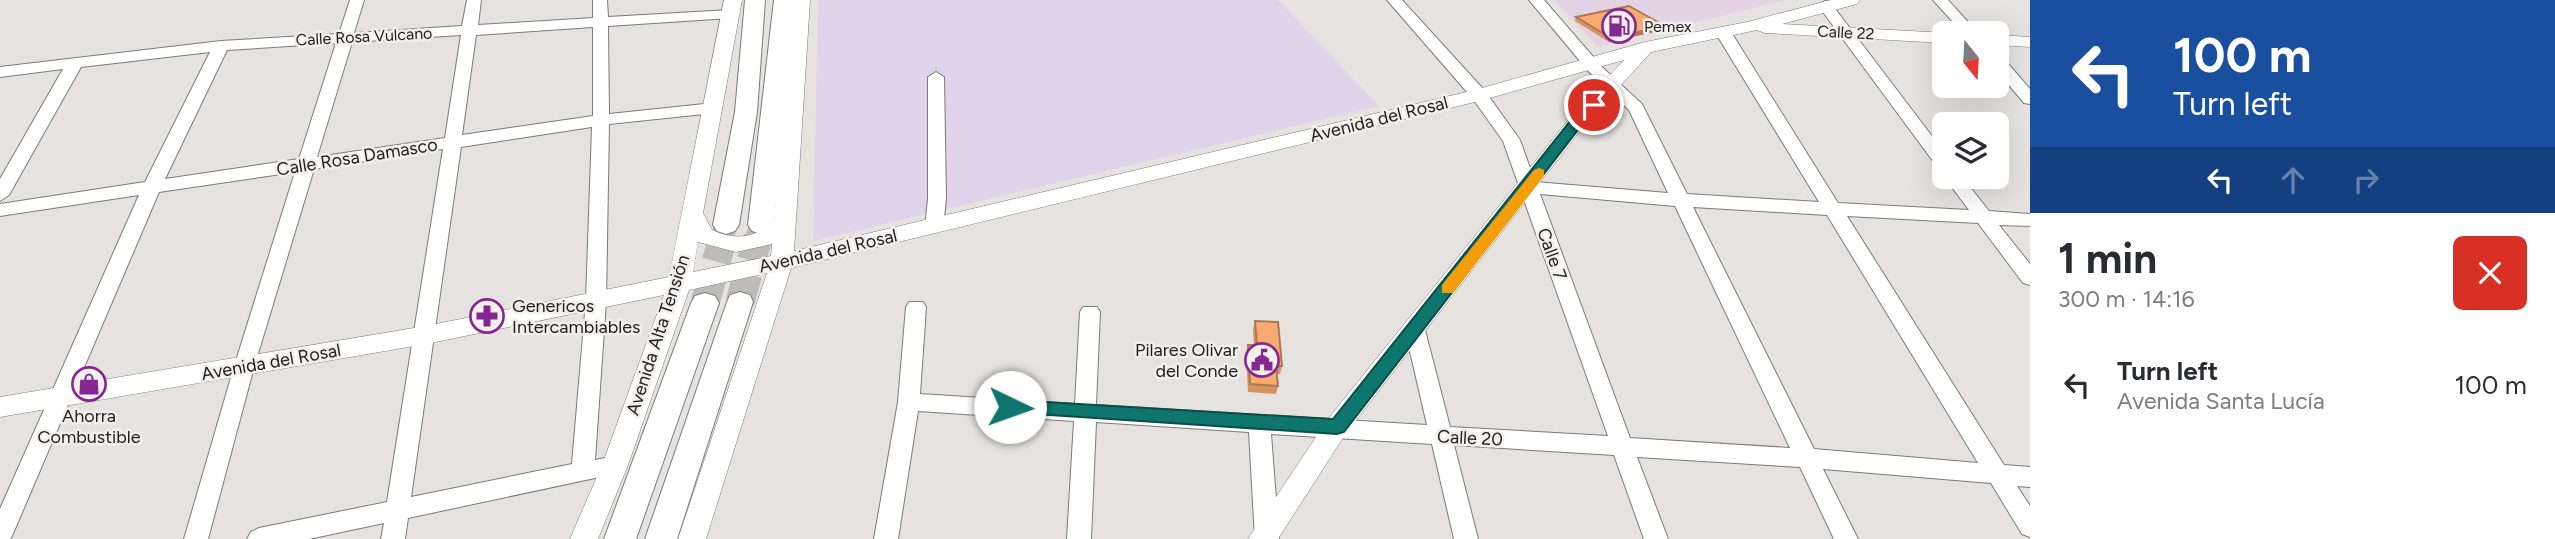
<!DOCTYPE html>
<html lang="en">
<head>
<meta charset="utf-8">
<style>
	body { margin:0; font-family:Figtree,sans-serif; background:#f7f7f7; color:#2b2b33; height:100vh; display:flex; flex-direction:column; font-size:26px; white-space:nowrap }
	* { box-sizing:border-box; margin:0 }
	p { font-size:23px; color:#7c7c81 }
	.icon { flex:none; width:38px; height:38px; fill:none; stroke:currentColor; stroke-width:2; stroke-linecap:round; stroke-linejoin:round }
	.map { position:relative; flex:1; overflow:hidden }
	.side { display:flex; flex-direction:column; background:#fff; width:525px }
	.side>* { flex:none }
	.top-card { background:#1a4fa0; color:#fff; overflow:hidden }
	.needle { width:46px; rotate:162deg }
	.tools { position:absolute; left:1932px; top:21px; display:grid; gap:14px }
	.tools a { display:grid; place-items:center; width:77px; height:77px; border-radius:10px; background:#fff; box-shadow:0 7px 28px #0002; font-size:35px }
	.pin { position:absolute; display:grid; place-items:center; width:60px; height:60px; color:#fff; margin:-30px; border:4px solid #fff; border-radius:50%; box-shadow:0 2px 7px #0007 }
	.me { position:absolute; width:77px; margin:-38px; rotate:93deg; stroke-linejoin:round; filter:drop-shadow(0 0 5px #0008) }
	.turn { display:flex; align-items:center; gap:24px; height:147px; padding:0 28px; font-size:32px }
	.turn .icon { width:91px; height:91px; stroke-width:2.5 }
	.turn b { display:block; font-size:49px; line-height:60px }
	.lanes { display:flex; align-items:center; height:66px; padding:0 28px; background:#0003; justify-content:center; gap:35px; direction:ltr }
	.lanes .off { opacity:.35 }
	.round { display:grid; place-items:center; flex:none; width:74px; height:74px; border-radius:10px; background:#f7f7f7 }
	.headline { display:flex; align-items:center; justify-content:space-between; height:119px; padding:0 28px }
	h1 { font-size:42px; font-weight:700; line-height:52px }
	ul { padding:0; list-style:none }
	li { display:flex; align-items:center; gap:21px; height:105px; padding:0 28px }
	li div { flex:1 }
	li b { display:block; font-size:26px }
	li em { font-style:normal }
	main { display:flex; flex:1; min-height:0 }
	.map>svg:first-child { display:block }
	.commercial { fill:#e4d3e4 }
	.industrial { fill:#dfd4e9 }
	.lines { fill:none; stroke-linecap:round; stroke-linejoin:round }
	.secondary-tunnel-far1 { stroke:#bfbbb9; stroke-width:23; stroke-dasharray:23 11; stroke-linecap:butt }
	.secondary-tunnel { stroke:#bfbbb9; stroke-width:29; stroke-dasharray:29 14; stroke-linecap:butt }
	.minor-casing { stroke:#7d7a78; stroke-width:2 }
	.tertiary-casing { stroke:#7d7a78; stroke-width:1 }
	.secondary-casing { stroke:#7d7a78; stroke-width:2 }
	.minor { fill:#fff; fill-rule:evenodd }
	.tertiary { fill:#fff; fill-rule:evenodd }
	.secondary { fill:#fff; fill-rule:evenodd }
	.wall { fill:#d59360 }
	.shaded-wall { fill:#ae784e }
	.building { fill:#f8ab70; stroke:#ae784e; stroke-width:2 }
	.route { fill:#0f766e; stroke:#0a4d48; stroke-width:2 }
	.slow { fill:#f59e0b }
	.labels { text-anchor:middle; stroke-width:5; stroke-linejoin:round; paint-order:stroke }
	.far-poi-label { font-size:16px; fill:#22201f; stroke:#f3efed; text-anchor:start }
	.far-street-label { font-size:16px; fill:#22201f; stroke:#f3efed }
	.street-label { font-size:18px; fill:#22201f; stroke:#f3efed }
	.poi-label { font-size:18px; fill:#22201f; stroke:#f3efed; text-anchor:start }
</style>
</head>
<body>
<main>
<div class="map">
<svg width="2030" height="539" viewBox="0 0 2030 539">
	<rect width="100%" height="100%" fill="#e6e2e0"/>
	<path class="commercial" d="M 1554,0 L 1786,0 L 1598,47 Z"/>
	<path class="industrial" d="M 818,0 L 1278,0 L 1379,106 L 813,241 Z"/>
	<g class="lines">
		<path class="secondary-tunnel-far1" d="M 722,238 L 726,225
			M 757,238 L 761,225"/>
		<path class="secondary-tunnel" d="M 740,302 L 758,237
			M 705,303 L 723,237"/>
		<g class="minor-casing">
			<path id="minor" d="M 350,0 L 364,0 L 354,33 L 462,26 L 467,0 L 481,0 L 478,25 L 593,18 L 593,0 L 607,0 L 608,17 L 730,10 L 737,14 L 730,18 L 608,26 L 609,114 L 714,103 L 722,108 L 714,113 L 609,124 L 606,301 L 595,460 L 615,456 L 623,458 L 626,465 L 623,472 L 408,518 L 405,539 L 381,539 L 384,523 L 309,539 L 247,539 L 251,532 L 259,528 L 387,502 L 443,149 L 314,169 L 254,367 L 208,539 L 184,539 L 234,367 L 295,172 L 159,192 L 12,536 L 10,539 L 0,539 L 0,509 L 139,195 L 0,216 L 0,204 L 145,182 L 210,52 L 81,67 L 9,195 L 0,201 L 0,179 L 63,69 L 0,77 L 0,67 L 221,41 L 339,34 ZM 593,27 L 593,116 L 462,135 L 476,35 ZM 461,35 L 445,138 L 317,157 L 352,42 ZM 336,43 L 299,159 L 165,179 L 227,50 ZM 592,127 L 586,301 L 572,464 L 411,497 L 461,147 Z
				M 1387,0 L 1402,0 L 1485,91 L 1520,140 L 1535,182 L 1668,193 L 1629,110 L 1590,73 L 1529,0 L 1544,0 L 1602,67 L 1642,104 L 1687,194 L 1819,202 L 1715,32 L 1723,27 L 1731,32 L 1838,203 L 1969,210 L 1944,177 L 1962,177 L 1989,211 L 2030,214 L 2030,226 L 1999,225 L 2030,264 L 2030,285 L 2023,283 L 1978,223 L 1847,216 L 2004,465 L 2030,467 L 2030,487 L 2017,486 L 2030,506 L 2030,537 L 2022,534 L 1991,483 L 1823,469 L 1858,539 L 1834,539 L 1800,467 L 1637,457 L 1668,539 L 1644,539 L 1614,455 L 1454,445 L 1478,539 L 1454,539 L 1432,444 L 1271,434 L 1279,539 L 1255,539 L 1249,432 L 1096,422 L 1091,539 L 1067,539 L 1074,421 L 918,411 L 898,539 L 874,539 L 898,402 L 906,307 L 909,302 L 923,302 L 926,307 L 920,394 L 1075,404 L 1080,312 L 1083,307 L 1097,307 L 1100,312 L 1096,405 L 1427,425 L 1405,330 L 1408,325 L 1422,325 L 1425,330 L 1450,427 L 1608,436 L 1503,141 L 1473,99 ZM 1540,194 L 1675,206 L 1790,448 L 1630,438 ZM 1693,207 L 1827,215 L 1978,463 L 1814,449 Z
				M 1933,0 L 1948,0 L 1978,33 L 1963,33 Z
				M 1825,1 L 1830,2 L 1944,152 L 1944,170 L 1938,168 L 1820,8 L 1818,5 Z
				M 1997,56 L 2003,58 L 2030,89 L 2030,104 L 2024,103 L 1997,71 Z
				M 936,72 L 944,77 L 946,199 L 943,227 L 934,233 L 925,227 L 928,199 L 928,77 Z"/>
		</g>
		<g class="tertiary-casing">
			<path id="tertiary" d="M 724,0 L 742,0 L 703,213 L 712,230 C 734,241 756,238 774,221 L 792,0 L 810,0 L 794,251 L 1475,90 L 1645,42 L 1747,22 L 1831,0 L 1860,0 L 1857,4 L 1782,24 L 1947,33 L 1944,33 L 1944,43 L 1765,33 L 1757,30 L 1651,52 L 1583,127 L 1346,433 L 1278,539 L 1248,539 L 1328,419 L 1569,119 L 1624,60 L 1479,101 L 791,268 L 706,539 L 678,539 L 767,273 L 689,290 L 628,465 L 598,539 L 570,539 L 602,465 L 664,295 L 426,344 L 0,417 L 0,397 L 426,326 L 669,277 ZM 698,242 L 736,252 L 772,244 L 771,256 L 693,272 Z
				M 1997,35 L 2030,37 L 2030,47 L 1997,45 Z"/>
		</g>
		<g class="secondary-casing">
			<path id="secondary" d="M 745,0 L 765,0 L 757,112 L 739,225 L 735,231 L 726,234 L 717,231 L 713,225 L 735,112 Z
				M 774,0 L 794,0 L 774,225 L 770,231 L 761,234 L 752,231 L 748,225 Z
				M 740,292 L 750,295 L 753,302 L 677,539 L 645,539 L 727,302 L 730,295 Z
				M 705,293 L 715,296 L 719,303 L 636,539 L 604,539 L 691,303 L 695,296 Z"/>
		</g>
		<use href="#minor" class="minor"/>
		<use href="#tertiary" class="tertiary"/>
		<use href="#secondary" class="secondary"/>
	</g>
	<path class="wall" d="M 1576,17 L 1665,26 L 1663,30 L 1609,42 L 1575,21 Z
		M 1255,321 L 1282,366 L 1280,374 L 1277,374 L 1278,386 L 1276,394 L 1248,392 L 1246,353 L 1248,345 L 1254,345 L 1253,329 Z"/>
	<path class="shaded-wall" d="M 1665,26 L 1663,30 L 1609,42 L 1611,38 Z"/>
	<path class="building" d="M 1629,6 L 1665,26 L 1611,38 L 1576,17 Z
		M 1255,321 L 1278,322 L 1282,366 L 1276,366 L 1278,386 L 1250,384 L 1248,345 L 1257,345 Z"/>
	<path class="route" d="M 1594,100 L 1601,105 L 1599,108 L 1581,126 L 1344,432 L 1337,434 L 1004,412 L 1001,407 L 1010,400 L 1333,419 L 1571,120 Z"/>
	<path class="slow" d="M 1539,168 L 1544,170 L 1544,176 L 1453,293 L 1442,293 L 1442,285 L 1534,170 Z"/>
	<defs>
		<g id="fuel-ring" transform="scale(1.75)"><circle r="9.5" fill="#f3efed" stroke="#852792" stroke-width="1.5"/><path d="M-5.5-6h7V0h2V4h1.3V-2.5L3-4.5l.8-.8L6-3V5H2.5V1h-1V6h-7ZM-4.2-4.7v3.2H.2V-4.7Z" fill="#852792"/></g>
		<g id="pharmacy-ring" transform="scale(1.75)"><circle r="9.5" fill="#f3efed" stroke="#852792" stroke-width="1.5"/><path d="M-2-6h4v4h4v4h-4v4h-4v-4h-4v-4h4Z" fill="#852792"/></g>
		<g id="civic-ring" transform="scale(1.75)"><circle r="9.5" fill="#f3efed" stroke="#852792" stroke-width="1.5"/><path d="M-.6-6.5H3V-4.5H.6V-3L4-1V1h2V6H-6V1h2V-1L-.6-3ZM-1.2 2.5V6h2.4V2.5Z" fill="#852792"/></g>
		<g id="shop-ring" transform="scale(1.75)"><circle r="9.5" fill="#f3efed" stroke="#852792" stroke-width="1.5"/><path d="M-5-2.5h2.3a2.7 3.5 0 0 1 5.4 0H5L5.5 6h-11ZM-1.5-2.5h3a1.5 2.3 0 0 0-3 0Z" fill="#852792"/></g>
	</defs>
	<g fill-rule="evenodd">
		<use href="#fuel-ring" x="1619" y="26"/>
		<use href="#pharmacy-ring" x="487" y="316"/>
		<use href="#civic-ring" x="1262" y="360"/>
		<use href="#shop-ring" x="89" y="384"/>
	</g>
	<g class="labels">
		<g class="far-poi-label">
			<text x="1644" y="32">Pemex</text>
		</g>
		<g class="far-street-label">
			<text transform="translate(1846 32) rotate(3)" y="6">Calle 22</text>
			<text transform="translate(364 36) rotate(-3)" y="6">Calle Rosa Vulcano</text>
		</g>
		<g class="street-label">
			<text transform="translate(1379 119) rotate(-14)" y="6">Avenida del Rosal</text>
			<text transform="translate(357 157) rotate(-9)" y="6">Calle Rosa Damasco</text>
			<text transform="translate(828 251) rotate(-13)" y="6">Avenida del Rosal</text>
			<text transform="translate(1552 254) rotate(70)" y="6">Calle 7</text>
			<text transform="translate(658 335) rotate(-72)" y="6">Avenida Alta Tensión</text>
			<text transform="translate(271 362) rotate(-10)" y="6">Avenida del Rosal</text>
			<text transform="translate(1470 438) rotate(3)" y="6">Calle 20</text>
		</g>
		<g class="poi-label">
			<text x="512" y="312">Genericos<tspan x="512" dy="21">Intercambiables</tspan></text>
			<text x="1238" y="356" text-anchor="end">Pilares Olivar<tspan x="1238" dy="21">del Conde</tspan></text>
			<text x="89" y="422" text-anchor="middle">Ahorra<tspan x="89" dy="21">Combustible</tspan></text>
		</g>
	</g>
</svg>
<div class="tools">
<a><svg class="needle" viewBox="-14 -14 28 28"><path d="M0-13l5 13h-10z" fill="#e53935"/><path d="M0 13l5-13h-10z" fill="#7c7c81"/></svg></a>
<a><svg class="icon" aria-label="layers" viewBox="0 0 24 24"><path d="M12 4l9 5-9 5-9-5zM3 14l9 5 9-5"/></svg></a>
</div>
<div class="pin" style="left:1594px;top:105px;background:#d93025"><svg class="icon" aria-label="arrive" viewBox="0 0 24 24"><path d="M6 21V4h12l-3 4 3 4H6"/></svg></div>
<svg class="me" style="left:1010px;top:407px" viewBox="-20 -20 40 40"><circle r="19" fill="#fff"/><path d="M0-13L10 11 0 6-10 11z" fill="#0f766e"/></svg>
</div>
<section class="side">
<div class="top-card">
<div class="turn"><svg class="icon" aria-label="left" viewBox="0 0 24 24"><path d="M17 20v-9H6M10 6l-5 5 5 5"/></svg><div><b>100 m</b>Turn left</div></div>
<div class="lanes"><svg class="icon" aria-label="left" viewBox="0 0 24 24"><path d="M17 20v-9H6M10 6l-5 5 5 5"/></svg><svg class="icon off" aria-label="ahead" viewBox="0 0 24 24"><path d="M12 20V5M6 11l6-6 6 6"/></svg><svg class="icon off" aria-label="right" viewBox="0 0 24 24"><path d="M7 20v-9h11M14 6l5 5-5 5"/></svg></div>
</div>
<div class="headline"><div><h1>1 min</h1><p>300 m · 14:16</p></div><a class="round" style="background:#d93025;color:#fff"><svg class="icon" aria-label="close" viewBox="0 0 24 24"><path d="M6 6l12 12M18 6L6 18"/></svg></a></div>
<ul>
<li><svg class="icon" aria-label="left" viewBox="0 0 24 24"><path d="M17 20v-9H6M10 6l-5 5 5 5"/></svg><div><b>Turn left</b><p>Avenida Santa Lucía</p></div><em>100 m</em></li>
</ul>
</section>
</main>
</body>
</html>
